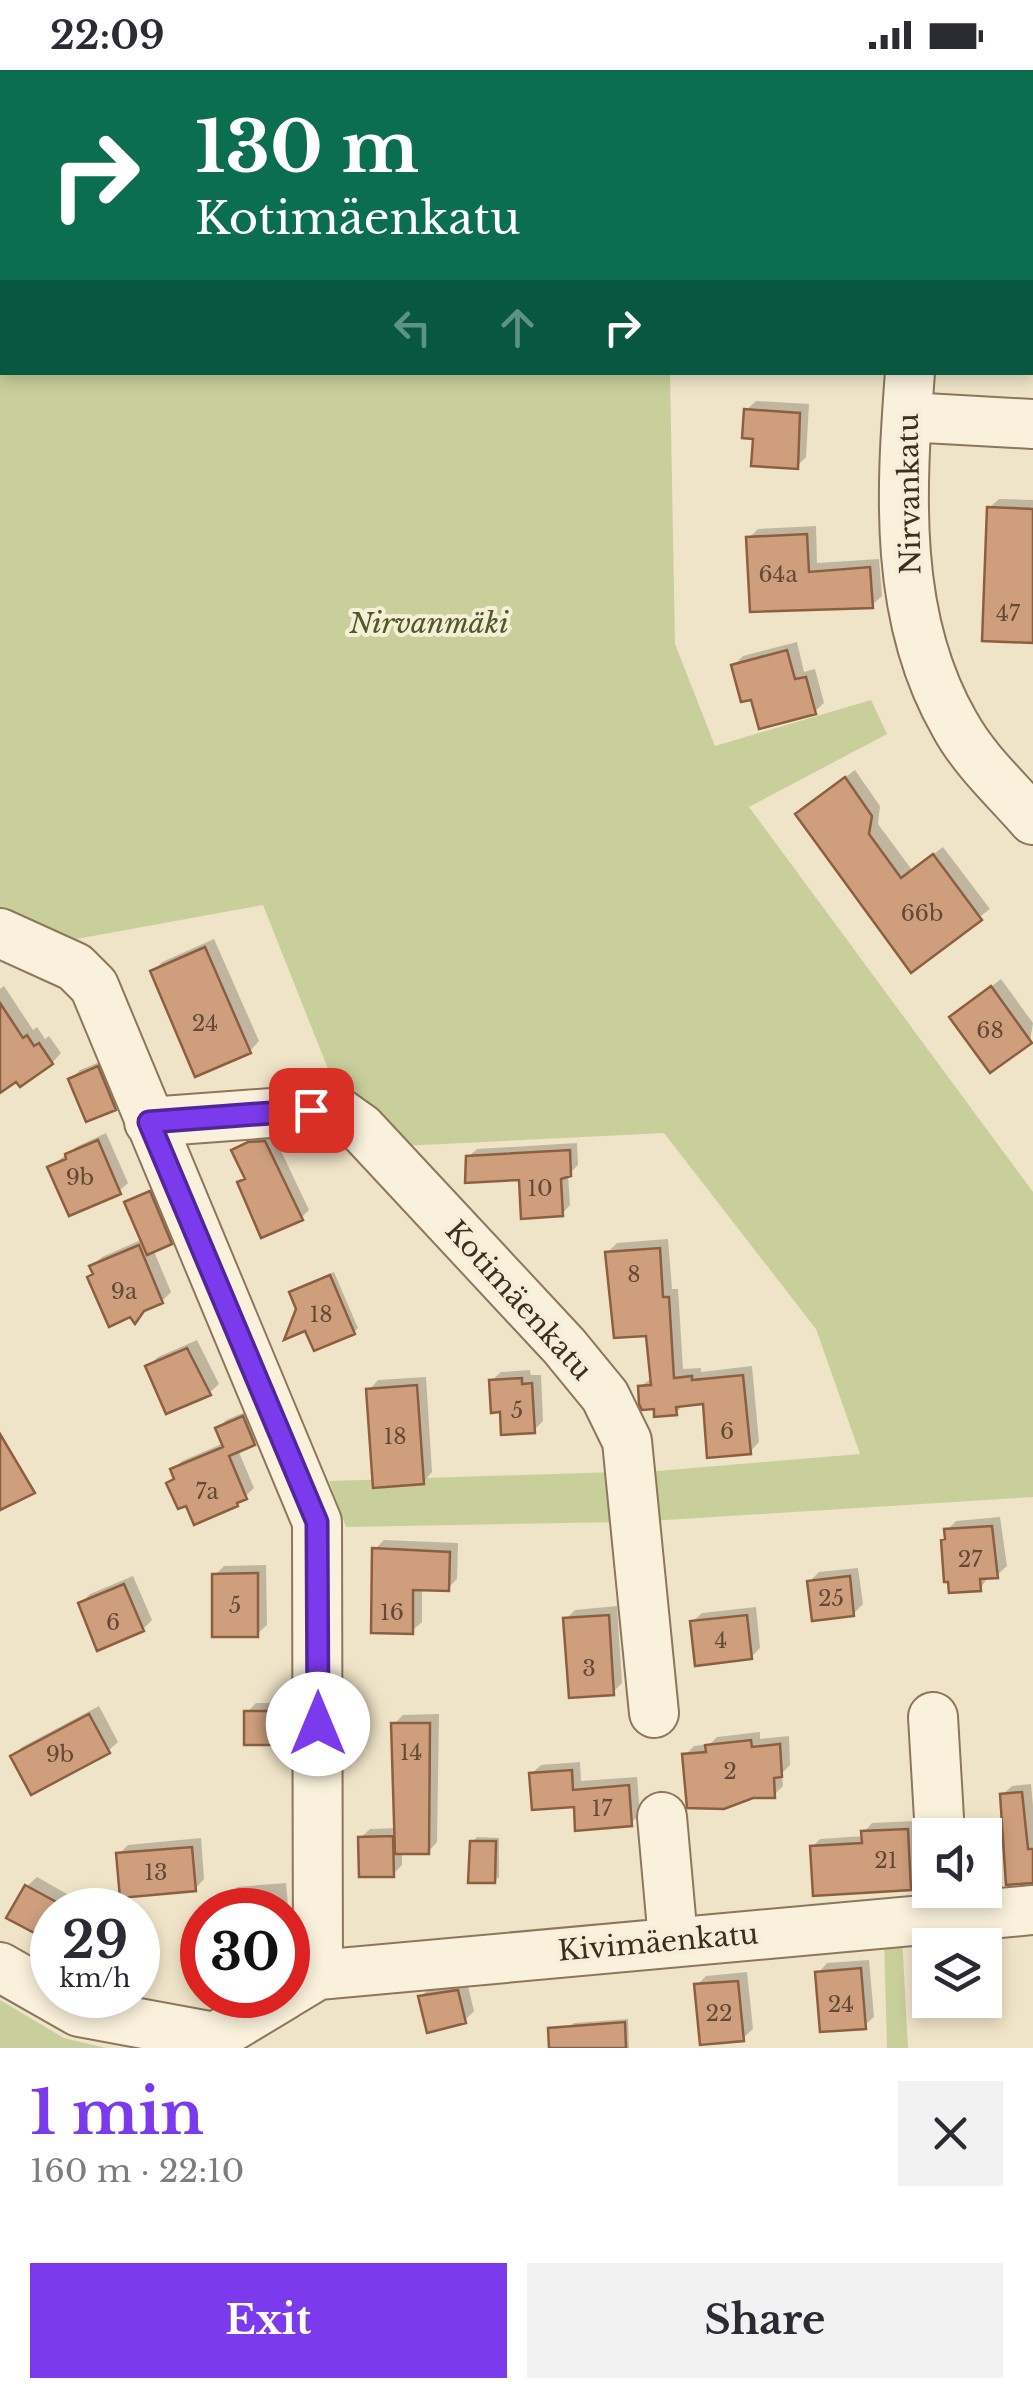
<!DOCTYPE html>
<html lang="en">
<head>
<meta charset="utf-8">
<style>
	body { margin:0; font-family:"Libre Baskerville",serif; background:#f2f2f3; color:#2b2b33; height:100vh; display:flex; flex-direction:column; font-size:38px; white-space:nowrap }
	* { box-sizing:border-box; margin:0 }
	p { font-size:32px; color:#7c7c81 }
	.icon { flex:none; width:55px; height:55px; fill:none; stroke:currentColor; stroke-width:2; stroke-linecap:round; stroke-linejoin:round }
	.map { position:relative; height:1978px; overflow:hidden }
	.panel { display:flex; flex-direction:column; background:#fff; flex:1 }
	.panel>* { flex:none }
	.top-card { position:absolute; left:0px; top:0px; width:1035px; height:305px; box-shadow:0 5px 15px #0003; background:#0b6e4f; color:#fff; overflow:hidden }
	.buttons { position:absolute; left:912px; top:1748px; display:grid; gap:20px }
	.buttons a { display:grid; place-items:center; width:90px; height:90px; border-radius:0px; background:#fff; box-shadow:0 5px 15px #0003; font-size:50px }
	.speed { position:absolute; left:30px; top:1818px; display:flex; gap:20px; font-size:50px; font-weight:700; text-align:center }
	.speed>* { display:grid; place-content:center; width:130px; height:130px; border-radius:50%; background:#fff; box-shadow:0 5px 15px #0003; line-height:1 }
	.speed small { font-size:25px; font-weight:400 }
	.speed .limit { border:15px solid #d22; background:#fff; color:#111 }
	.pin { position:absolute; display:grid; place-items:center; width:85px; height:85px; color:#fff; margin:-42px; border-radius:20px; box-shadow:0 5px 15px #0006 }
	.me { position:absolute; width:110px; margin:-55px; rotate:0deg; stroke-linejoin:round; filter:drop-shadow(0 0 8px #0008) }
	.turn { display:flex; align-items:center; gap:35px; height:210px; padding:0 30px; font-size:45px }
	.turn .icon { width:130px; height:130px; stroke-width:2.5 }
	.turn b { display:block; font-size:70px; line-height:85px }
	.lanes { display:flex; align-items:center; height:95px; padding:0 30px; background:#0003; justify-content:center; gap:50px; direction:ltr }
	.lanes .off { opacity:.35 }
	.round { display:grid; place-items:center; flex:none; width:105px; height:105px; border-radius:0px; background:#f2f2f3 }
	.overview { display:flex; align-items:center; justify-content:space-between; height:170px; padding:0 30px }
	h1 { font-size:60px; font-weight:800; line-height:75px; color:#7c3aed }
	.cta { display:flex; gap:20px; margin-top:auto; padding:20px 30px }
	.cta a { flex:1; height:115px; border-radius:0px; background:#7c3aed; color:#fff; font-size:40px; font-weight:800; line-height:115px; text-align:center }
	.cta a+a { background:#f2f2f3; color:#2b2b33 }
	.status { display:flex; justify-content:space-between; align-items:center; height:70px; padding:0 50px; background:#fff; direction:ltr }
	.status svg { height:28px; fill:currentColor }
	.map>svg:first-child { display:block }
	.green { fill:#c9cf9b }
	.shadow { fill:#0003 }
	.building { fill:#cf9f7d; stroke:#8d5f41; stroke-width:2.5 }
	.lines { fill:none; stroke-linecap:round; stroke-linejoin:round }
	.minor-casing { stroke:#8d765c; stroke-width:52 }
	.minor { stroke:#faf1dc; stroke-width:48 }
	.route-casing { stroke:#51269a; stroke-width:25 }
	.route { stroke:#7c3aed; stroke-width:18 }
	.labels { text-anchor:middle; stroke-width:8; stroke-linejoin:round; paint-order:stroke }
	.number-label { font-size:22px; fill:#624a37 }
	.street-label { font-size:28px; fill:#3d2e20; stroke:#f7eed8 }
	.park-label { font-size:28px; font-style:italic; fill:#4d5a26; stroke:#f7eed8 }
</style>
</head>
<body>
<div class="status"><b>22:09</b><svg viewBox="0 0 49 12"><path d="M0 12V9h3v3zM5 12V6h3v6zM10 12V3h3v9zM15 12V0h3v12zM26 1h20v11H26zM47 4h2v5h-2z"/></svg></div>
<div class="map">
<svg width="1033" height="1978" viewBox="0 0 1033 1978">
	<rect width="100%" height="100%" fill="#f0e4c8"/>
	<path class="green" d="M 0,0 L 714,0 L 2,2 L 2,302 L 670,303 L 675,574 L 715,676 L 871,630 L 887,664 L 749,737 L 1033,1122 L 1033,1427 L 650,1451 L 646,1402 L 860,1384 L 816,1259 L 664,1063 L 402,1076 L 338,1024 L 263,835 L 71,870 L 0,838 Z
		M 618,1402 L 623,1452 L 346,1457 L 329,1411 Z
		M 902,1866 L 908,1978 L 887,1978 L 884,1867 Z
		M 0,1930 L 64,1968 L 106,1978 L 0,1978 Z"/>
	<path class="shadow" d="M 792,0 L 826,0 L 824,2 Z
		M 756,331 L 809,334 L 806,387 L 797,396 L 755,367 L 746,340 Z
		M 999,429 L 1033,430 L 1033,570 L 989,438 Z
		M 816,456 L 817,493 L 879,489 L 882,526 L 872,535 L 752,540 L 749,468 L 758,459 Z
		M 797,572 L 804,602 L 815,599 L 824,633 L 814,642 L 753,627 L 734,595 L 743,586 Z
		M 855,700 L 880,736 L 878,754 L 912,800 L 943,777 L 990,839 L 911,899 L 807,735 Z
		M 214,869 L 259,971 L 250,981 L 153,902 L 162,892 Z
		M 1001,909 L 1033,953 L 1030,971 L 952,947 Z
		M 4,916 L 33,960 L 37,957 L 45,969 L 49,966 L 61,983 L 52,993 L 0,1020 L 0,919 Z
		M 107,989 L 124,1028 L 114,1038 L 71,1009 L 80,1000 Z
		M 106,1063 L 128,1113 L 119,1121 L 50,1097 L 76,1077 Z
		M 273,1064 L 309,1140 L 301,1148 L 240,1113 L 247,1106 L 234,1081 L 258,1065 Z
		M 577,1073 L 578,1095 L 568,1105 L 570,1135 L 562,1144 L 521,1107 L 468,1087 L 477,1079 Z
		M 154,1119 L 174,1168 L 153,1179 L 171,1222 L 162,1231 L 147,1237 L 135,1250 L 92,1196 L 102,1187 L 143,1169 L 127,1133 Z
		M 668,1169 L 672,1219 L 678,1219 L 683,1299 L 701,1298 L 701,1302 L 752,1296 L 759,1372 L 750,1382 L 705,1331 L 685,1333 L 676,1343 L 656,1336 L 640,1317 L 653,1307 L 648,1263 L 608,1182 L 617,1173 Z
		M 334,1202 L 358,1258 L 354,1262 L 299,1239 L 292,1223 Z
		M 197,1270 L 219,1314 L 209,1323 L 148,1296 L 158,1287 Z
		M 530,1300 L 531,1305 L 541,1305 L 543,1351 L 534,1360 L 503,1340 L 491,1311 L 501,1302 Z
		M 426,1307 L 432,1402 L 423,1412 L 369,1320 L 378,1310 Z
		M 252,1339 L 262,1365 L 254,1373 L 238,1380 L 254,1418 L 237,1434 L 187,1432 L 169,1413 L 176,1406 L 173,1400 L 182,1391 L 224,1373 L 218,1359 L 226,1350 Z
		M 1000,1447 L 1007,1496 L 997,1505 L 989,1506 L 980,1519 L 947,1460 L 956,1451 Z
		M 384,1470 L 458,1473 L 457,1509 L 448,1518 L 422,1518 L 422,1552 L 412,1561 L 375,1479 Z
		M 266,1495 L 267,1555 L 257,1564 L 215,1505 L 224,1496 Z
		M 858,1498 L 863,1534 L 853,1544 L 809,1512 L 819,1502 Z
		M 133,1506 L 152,1550 L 143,1559 L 81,1533 L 90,1524 Z
		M 617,1536 L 622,1613 L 613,1622 L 566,1549 L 575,1540 Z
		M 756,1537 L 760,1578 L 751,1587 L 692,1552 L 702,1543 Z
		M 256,1633 L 298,1633 L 298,1663 L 289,1672 L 247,1642 Z
		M 99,1636 L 118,1672 L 108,1681 L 13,1686 L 22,1677 Z
		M 439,1644 L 437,1772 L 428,1782 L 402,1782 L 402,1795 L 393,1804 L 360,1768 L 370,1759 L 397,1758 L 394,1654 L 403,1645 Z
		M 760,1662 L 760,1669 L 789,1666 L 790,1695 L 782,1703 L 783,1716 L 774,1725 L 685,1685 L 694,1676 L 710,1674 L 717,1667 Z
		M 580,1692 L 581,1711 L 637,1707 L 640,1744 L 630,1754 L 576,1734 L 531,1704 L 541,1695 Z
		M 1031,1714 L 1033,1736 L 1033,1812 L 1002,1725 L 1012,1716 Z
		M 916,1751 L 918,1809 L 910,1817 L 812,1777 L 820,1769 L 864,1766 L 864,1762 L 872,1753 Z
		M 477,1767 L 499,1768 L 499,1807 L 494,1811 L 472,1772 Z
		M 201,1768 L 204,1809 L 195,1819 L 119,1784 L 128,1775 Z
		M 37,1807 L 67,1824 L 59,1840 L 52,1840 L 52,1851 L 41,1864 L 27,1816 Z
		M 286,1813 L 289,1847 L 288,1849 L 288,1840 L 235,1840 L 233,1822 L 237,1817 Z
		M 869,1890 L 874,1947 L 864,1956 L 818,1903 L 827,1893 Z
		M 747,1902 L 753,1959 L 743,1968 L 697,1915 L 706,1906 Z
		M 467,1912 L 474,1941 L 465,1950 L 420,1927 L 430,1918 Z
		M 628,1949 L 629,1978 L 572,1978 L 570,1957 L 574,1953 Z"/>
	<path class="building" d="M 744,339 L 800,343 L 798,399 L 751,396 L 753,369 L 742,368 Z
		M 987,437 L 1033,439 L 1033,573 L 982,571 Z
		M 807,464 L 809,502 L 870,497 L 873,538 L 750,542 L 746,467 Z
		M 787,580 L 795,609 L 806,607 L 816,644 L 759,659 L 751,630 L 741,632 L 731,595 Z
		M 845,707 L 872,746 L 869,764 L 901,808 L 933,784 L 982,850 L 911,903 L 795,744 Z
		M 205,877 L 251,983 L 195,1007 L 150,901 Z
		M 991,916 L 1032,973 L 990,1003 L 949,947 Z
		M 0,933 L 23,968 L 27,965 L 34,976 L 39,973 L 53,994 L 20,1017 L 16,1012 L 0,1023 Z
		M 98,996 L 116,1040 L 86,1052 L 68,1009 Z
		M 98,1070 L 121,1124 L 69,1146 L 47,1097 L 66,1089 L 65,1084 Z
		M 265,1071 L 303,1150 L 261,1168 L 237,1112 L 245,1109 L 231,1080 L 248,1072 Z
		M 570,1080 L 571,1106 L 561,1109 L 563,1146 L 521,1149 L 519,1110 L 465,1113 L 466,1086 Z
		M 150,1121 L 172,1174 L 147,1185 L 124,1132 Z
		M 139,1175 L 163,1233 L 144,1241 L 135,1254 L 130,1247 L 109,1257 L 87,1207 L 93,1204 L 89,1196 Z
		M 660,1178 L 663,1227 L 669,1227 L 674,1308 L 692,1306 L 692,1310 L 743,1305 L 751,1384 L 707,1388 L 703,1334 L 676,1337 L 677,1345 L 654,1347 L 654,1339 L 642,1340 L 639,1334 L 638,1316 L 651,1315 L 646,1266 L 614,1268 L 605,1182 Z
		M 330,1205 L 355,1264 L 314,1281 L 305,1261 L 284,1270 L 296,1239 L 289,1222 Z
		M 187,1278 L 211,1325 L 166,1344 L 145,1296 Z
		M 522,1308 L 522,1314 L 532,1313 L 535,1363 L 501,1365 L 500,1342 L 491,1343 L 489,1310 Z
		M 417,1315 L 424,1414 L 373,1418 L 366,1319 Z
		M 243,1346 L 255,1375 L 229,1386 L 247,1429 L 237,1433 L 238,1436 L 194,1455 L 186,1436 L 178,1439 L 166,1413 L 174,1409 L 170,1399 L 223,1377 L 215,1358 Z
		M 0,1364 L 35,1423 L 0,1440 Z
		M 992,1456 L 998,1508 L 980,1509 L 981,1521 L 949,1523 L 948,1512 L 944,1512 L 941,1470 L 945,1469 L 944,1459 Z
		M 372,1478 L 450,1482 L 449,1521 L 413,1520 L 413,1564 L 371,1563 Z
		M 258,1503 L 258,1567 L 212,1567 L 212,1504 Z
		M 850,1506 L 854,1546 L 812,1551 L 807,1511 Z
		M 124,1514 L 144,1561 L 97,1581 L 78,1533 Z
		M 609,1545 L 614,1625 L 569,1628 L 563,1548 Z
		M 747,1545 L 752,1589 L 695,1596 L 690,1551 Z
		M 244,1641 L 290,1641 L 290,1675 L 244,1675 Z
		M 89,1644 L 110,1683 L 31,1725 L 10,1686 Z
		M 391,1653 L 430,1653 L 429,1784 L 395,1784 Z
		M 751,1670 L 752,1677 L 780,1674 L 782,1707 L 774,1708 L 775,1728 L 753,1728 L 724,1739 L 687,1738 L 682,1684 L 706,1682 L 705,1675 Z
		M 572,1700 L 573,1720 L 629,1715 L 632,1756 L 575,1761 L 574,1737 L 532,1740 L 529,1703 Z
		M 1022,1722 L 1028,1779 L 1033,1779 L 1033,1813 L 1006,1815 L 1000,1724 Z
		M 908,1759 L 911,1820 L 813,1826 L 810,1776 L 862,1773 L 861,1761 Z
		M 393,1766 L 394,1807 L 359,1807 L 358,1767 Z
		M 470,1771 L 496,1771 L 495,1813 L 468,1813 Z
		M 192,1777 L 196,1821 L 120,1828 L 116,1783 Z
		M 25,1815 L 60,1834 L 56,1840 L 52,1840 L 52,1847 L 42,1867 L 6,1848 Z
		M 861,1898 L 866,1959 L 820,1962 L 815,1902 Z
		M 738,1911 L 744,1971 L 700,1975 L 694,1914 Z
		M 458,1920 L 466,1953 L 427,1963 L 418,1926 Z
		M 625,1952 L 626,1978 L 549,1978 L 548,1958 Z"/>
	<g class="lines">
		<g class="minor-casing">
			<path id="minor" d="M 958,2 L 959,0
				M 910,302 C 901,421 893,548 955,655 C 974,690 1007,720 1033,750
				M 907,347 L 1033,354
				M 0,863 L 75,897 L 94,916 L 317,1452 L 318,1905
				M 149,1052 L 311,1040 L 337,1041 L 361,1058 L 564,1276 L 605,1326 L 627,1371 L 654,1643
				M 933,1647 L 940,1765
				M 662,1747 L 673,1870
				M 0,1897 L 79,1942 L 215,1967 L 285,1925
				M 288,1923 L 318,1905 L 1033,1840"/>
		</g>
		<use href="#minor" class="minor"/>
	</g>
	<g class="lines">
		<g class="route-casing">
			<path id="route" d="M 311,1040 L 149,1052 L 317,1452 L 318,1654"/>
		</g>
		<use href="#route" class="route"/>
	</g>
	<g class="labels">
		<g class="number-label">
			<text x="778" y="512">64a</text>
			<text x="1008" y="551">47</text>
			<text x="922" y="851">66b</text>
			<text x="205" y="961">24</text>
			<text x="990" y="968">68</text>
			<text x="80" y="1115">9b</text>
			<text x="540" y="1126">10</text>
			<text x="634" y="1212">8</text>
			<text x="124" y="1229">9a</text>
			<text x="321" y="1252">18</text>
			<text x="517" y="1348">5</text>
			<text x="727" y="1369">6</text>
			<text x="395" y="1374">18</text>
			<text x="207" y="1429">7a</text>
			<text x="970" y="1497">27</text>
			<text x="831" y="1536">25</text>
			<text x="235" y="1543">5</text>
			<text x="392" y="1550">16</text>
			<text x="113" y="1560">6</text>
			<text x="721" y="1578">4</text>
			<text x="589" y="1606">3</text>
			<text x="411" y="1690">14</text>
			<text x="60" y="1692">9b</text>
			<text x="730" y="1709">2</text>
			<text x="602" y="1746">17</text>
			<text x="886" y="1798">21</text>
			<text x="156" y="1810">13</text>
			<text x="841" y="1942">24</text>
			<text x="719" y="1951">22</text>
		</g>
		<g class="street-label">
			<text transform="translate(909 424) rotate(-91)" y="10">Nirvankatu</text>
			<text transform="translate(519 1230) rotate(48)" y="10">Kotimäenkatu</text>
			<text transform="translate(658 1872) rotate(-5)" y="10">Kivimäenkatu</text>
		</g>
		<g class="park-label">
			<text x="429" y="563">Nirvanmäki</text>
		</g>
	</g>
</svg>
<div class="buttons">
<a><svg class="icon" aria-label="sound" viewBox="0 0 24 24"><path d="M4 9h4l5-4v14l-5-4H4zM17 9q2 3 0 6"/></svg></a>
<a><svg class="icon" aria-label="layers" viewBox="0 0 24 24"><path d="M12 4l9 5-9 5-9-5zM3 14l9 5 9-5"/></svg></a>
</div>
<div class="speed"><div>29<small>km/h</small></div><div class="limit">30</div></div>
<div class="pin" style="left:311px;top:1040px;background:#d93025"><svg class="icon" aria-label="arrive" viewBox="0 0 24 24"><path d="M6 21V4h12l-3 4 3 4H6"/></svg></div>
<svg class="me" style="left:318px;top:1654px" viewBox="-20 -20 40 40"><circle r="19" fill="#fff"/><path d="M0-13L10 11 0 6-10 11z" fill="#7c3aed"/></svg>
<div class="top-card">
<div class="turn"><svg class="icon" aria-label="right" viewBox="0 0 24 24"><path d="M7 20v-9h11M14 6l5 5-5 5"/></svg><div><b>130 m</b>Kotimäenkatu</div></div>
<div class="lanes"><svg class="icon off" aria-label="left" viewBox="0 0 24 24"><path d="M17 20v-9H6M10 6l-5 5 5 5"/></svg><svg class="icon off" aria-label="ahead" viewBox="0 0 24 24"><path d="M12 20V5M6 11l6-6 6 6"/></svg><svg class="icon" aria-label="right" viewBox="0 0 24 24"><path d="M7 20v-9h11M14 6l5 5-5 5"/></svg></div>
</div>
</div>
<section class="panel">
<div class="overview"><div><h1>1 min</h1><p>160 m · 22:10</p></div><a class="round"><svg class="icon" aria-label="close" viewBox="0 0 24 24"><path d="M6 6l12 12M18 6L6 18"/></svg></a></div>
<div class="cta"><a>Exit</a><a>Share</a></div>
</section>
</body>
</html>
